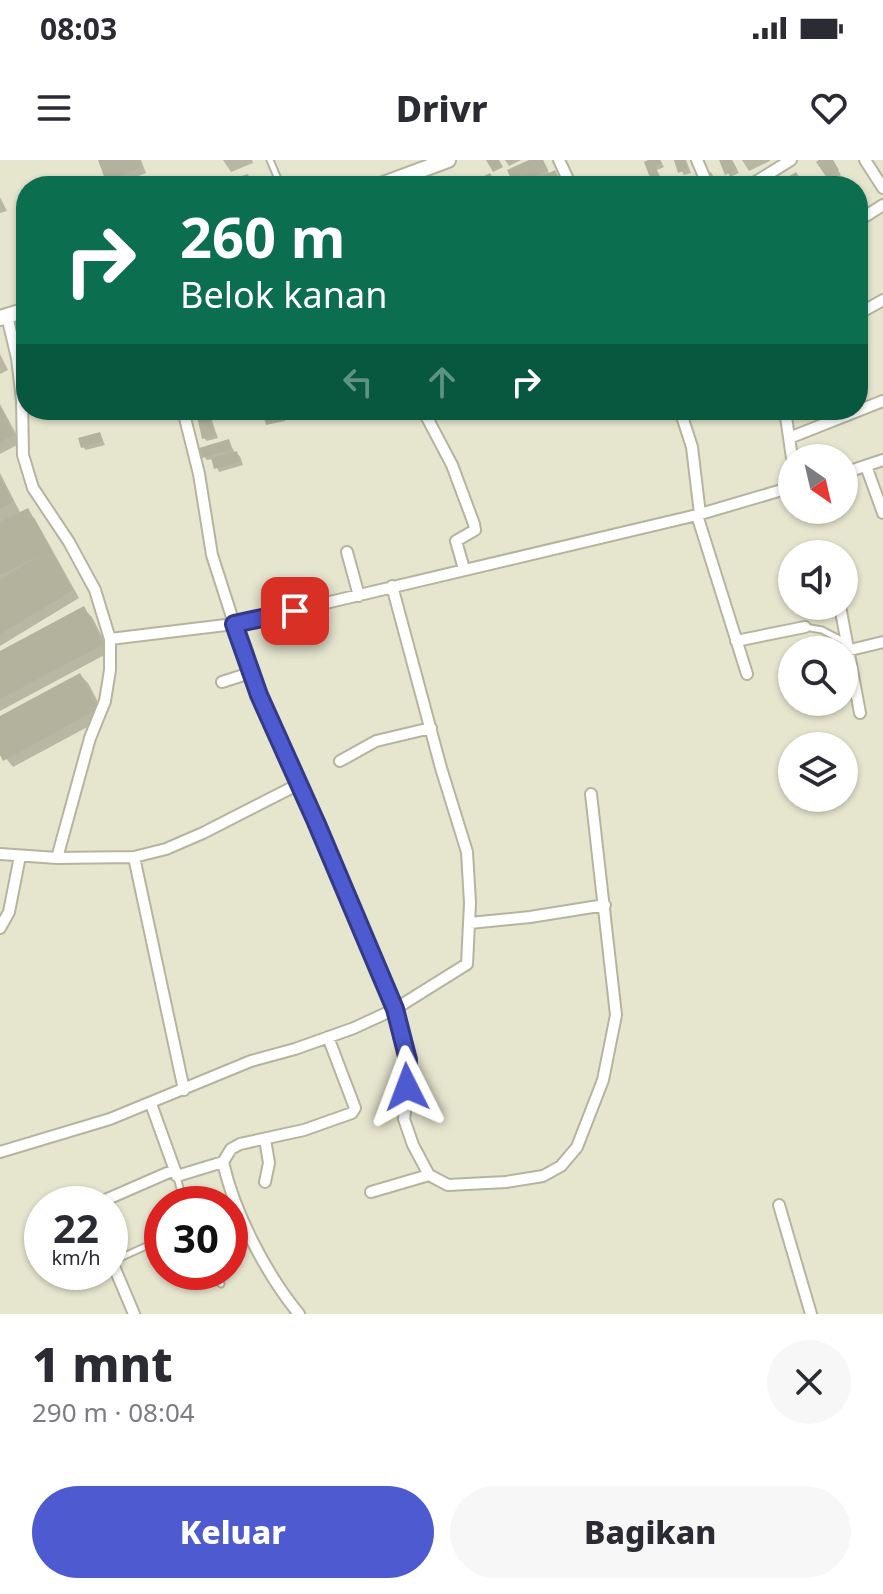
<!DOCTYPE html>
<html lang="id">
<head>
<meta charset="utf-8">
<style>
	body { margin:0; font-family:"Noto Sans",sans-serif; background:#f7f7f7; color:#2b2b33; height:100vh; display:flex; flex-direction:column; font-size:30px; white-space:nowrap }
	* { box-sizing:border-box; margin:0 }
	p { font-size:26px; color:#7c7c81 }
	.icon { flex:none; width:44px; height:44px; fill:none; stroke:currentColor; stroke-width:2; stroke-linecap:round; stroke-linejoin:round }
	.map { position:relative; height:1154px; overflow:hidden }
	.details { display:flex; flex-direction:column; background:#fff; flex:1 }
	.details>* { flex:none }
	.hud { position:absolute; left:16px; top:16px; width:852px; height:244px; border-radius:32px; box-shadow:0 2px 6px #0004; background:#0b6e4f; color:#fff; overflow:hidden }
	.needle { width:52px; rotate:146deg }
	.fabs { position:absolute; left:778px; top:284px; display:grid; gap:16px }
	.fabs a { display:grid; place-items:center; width:80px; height:80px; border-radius:50%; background:#fff; box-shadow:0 2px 6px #0004; font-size:40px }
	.speed { position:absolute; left:24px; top:1026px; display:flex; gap:16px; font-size:40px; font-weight:700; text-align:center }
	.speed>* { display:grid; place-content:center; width:104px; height:104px; border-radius:50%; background:#fff; box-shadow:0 2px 6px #0004; line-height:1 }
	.speed small { font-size:20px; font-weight:400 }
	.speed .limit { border:12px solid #d22; background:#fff; color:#111 }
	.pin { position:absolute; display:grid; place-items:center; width:68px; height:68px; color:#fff; margin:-34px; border-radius:16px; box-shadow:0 4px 12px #0006 }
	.me { position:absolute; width:88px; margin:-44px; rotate:357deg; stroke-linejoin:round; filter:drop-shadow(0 0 6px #0008) }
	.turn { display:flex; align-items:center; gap:28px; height:168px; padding:0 32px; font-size:36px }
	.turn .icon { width:104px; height:104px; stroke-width:2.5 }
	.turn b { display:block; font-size:56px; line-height:68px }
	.lanes { display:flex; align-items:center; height:76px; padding:0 32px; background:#0003; justify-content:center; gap:40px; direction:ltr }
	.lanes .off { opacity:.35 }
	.round { display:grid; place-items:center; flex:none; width:84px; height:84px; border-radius:42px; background:#f7f7f7 }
	.head { display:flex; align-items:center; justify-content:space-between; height:136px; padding:0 32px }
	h1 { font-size:48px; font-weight:800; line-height:60px }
	.cta { display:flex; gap:16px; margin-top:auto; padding:16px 32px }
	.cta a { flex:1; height:92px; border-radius:48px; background:#4e5ad0; color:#fff; font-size:32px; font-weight:800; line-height:92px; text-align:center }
	.cta a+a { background:#f7f7f7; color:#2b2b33 }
	.status { display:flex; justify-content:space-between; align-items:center; height:56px; padding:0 40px; background:#fff; direction:ltr }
	.status svg { height:22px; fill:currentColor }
	header { display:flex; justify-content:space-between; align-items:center; height:104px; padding:0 32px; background:#fff; font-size:36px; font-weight:800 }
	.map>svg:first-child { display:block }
	.shadow { fill:#0003 }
	.building { fill:#b3b29c }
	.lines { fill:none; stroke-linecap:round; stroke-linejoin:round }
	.service-casing { stroke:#b6b49e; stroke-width:9 }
	.minor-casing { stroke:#b6b49e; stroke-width:14 }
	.secondary-casing { stroke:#b6b49e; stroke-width:18 }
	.service { stroke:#fff; stroke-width:5 }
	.minor { stroke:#fff; stroke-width:10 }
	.secondary { stroke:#fff; stroke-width:14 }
	.route-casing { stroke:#333a87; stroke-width:20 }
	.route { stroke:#4e5ad0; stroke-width:14 }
</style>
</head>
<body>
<div class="status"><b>08:03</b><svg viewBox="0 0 49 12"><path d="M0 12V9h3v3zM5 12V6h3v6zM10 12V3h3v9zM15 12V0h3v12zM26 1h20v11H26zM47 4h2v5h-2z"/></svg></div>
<header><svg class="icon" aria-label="menu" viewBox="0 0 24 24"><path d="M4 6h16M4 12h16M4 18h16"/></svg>Drivr<svg class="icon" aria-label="heart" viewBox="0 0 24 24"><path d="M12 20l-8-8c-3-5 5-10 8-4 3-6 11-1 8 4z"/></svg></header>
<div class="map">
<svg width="883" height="1154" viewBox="0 0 883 1154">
	<rect width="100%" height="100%" fill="#e6e5ce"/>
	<path class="shadow" d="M 100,0 L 141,0 L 146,13 L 114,26 L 108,20 Z
		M 223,0 L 252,0 L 253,3 L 231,12 Z
		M 505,0 L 521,0 L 509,6 Z
		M 533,0 L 543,0 L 550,15 L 554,12 L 564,26 L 528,26 L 530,25 L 524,17 L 516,21 L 512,18 Z
		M 653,0 L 660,0 L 664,7 L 657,10 L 663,23 L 657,25 L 654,22 Z
		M 676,0 L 686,0 L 691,13 L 684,15 Z
		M 723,0 L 732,0 L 739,13 L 730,17 Z
		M 742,0 L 770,0 L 770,1 L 749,11 Z
		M 822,0 L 832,0 L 841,15 L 832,21 L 819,2 Z
		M 711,12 L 717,22 L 714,24 L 707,14 Z
		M 490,15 L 498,25 L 507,20 L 513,26 L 469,26 Z
		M 0,37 L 7,51 L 0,53 Z
		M 0,194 L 8,210 L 0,214 Z
		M 0,244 L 21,283 L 0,294 Z
		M 208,251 L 218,278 L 207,281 L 204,278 Z
		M 100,274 L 105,285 L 86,290 L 83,287 Z
		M 229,281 L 235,293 L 240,296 L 243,305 L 219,312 L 213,299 L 207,300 L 204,297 Z
		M 0,313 L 21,354 L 27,351 L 35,359 L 79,438 L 0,486 Z
		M 84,449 L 92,457 L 110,492 L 0,551 L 0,494 Z
		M 80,515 L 88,523 L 106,557 L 13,607 L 0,591 L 0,559 Z"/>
	<path class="building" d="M 98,0 L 139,0 L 142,7 L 106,22 Z
		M 486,0 L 499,0 L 503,7 L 493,12 Z
		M 529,0 L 543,0 L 548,10 L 524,21 L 521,14 L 511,19 L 507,10 Z
		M 648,0 L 660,0 L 662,3 L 655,6 L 660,20 L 652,23 L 644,2 Z
		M 674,0 L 685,0 L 688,9 L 678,13 Z
		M 719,0 L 732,0 L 737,9 L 725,15 Z
		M 819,0 L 833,0 L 839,10 L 827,18 L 816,2 Z
		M 555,10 L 561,22 L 554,26 L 523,26 Z
		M 796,12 L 805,26 L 783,26 L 781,21 Z
		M 427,13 L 435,26 L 421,26 L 417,19 Z
		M 490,13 L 497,26 L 464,26 Z
		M 248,14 L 252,26 L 213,26 L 213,25 Z
		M 0,247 L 14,275 L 0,282 Z
		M 206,250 L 209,250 L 216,275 L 202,279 L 197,256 Z
		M 283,253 L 285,261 L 266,265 L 264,258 Z
		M 100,272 L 103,281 L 81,288 L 78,278 Z
		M 229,279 L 232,289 L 202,298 L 199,288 Z
		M 237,291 L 240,302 L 214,309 L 211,298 Z
		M 0,317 L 13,342 L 0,349 Z
		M 28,348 L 73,430 L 0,474 L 0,420 L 42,394 L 0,415 L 0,362 Z
		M 84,446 L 104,484 L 0,539 L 0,491 Z
		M 80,513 L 99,548 L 3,601 L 0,595 L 0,556 Z"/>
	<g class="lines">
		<g class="service-casing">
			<path id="service" d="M 270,0 L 281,26
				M 805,467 L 822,470 L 847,483
				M 177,1017 L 184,1044
				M 113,1101 L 162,1079
				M 214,1112 L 221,1124"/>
		</g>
		<g class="minor-casing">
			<path id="minor" d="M 559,0 L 571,26
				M 697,0 L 708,26
				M 865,0 L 883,28
				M 749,26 L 791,0
				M 858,61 L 883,45
				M 858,154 L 883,140
				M 7,156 L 17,198 L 22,240 L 23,295 L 33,328 L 69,382 L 95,430 L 110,479 L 110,510 L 105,541 L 90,578 L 57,698
				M 183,250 L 199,314 L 212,395 L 250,513 L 395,849 L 408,900 L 410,915 L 404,959 L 413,985 L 429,1015 L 448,1025 L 506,1022 L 543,1016 L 561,1006 L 577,987 L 603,920 L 616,855 L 591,634
				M 423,250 L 452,305 L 474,364 L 475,370 L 456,381 L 464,409
				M 680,250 L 692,287 L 700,354
				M 785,250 L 792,298
				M 789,278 L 883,241
				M 866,306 L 883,353
				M 844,313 L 883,300
				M 697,355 L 747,514
				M 347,392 L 359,436
				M 840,446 L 860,553
				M 110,479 L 234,464 L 275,455 L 697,355 L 792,327
				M 736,481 L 805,467
				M 846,491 L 883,482
				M 222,522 L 250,513
				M 340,601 L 376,581 L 431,568
				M 0,694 L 57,698 L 134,697 L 166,689 L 203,673 L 299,624
				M 134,697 L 184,930
				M 470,763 L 530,757 L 605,745
				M 0,768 L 9,752 L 20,696
				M 151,944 L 177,1016 L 223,1002
				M 265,979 L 269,1003 L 265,1022
				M 0,992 L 110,959 L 251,901 L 295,889 L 354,868 L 395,849 L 467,804 L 470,743 L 467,692 L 441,608 L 392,426
				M 371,1032 L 429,1015
				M 96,1044 L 174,1010
				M 779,1045 L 811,1154
				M 110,1097 L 134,1154
				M 299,1154 C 266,1114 234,1052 223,1002 L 231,989 L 240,984 L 304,970 L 352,953 L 355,948 L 328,877"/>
		</g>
		<g class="secondary-casing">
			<path id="secondary" d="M 378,26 L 448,0
				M 0,158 L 26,150"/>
		</g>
		<use href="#service" class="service"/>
		<use href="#minor" class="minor"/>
		<use href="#secondary" class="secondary"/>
	</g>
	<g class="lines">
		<g class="route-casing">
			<path id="route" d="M 295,451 L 234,464 L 259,535 L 316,662 L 395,849 L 408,900 L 407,927"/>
		</g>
		<use href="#route" class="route"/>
	</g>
</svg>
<div class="fabs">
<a><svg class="needle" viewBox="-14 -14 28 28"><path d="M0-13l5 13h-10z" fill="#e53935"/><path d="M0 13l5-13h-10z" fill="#7c7c81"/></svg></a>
<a><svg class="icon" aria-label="sound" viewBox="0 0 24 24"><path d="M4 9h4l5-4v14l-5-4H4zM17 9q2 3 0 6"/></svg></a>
<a><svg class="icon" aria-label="search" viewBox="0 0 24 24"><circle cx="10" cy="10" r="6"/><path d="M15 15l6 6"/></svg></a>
<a><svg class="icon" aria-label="layers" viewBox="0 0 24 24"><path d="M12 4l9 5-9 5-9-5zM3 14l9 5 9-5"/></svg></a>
</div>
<div class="speed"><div>22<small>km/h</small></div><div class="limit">30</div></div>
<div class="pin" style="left:295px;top:451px;background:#d93025"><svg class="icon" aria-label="arrive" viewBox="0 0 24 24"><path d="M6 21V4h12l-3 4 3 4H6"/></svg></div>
<svg class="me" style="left:407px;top:927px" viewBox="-20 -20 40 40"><path d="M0-17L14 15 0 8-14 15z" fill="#4e5ad0" stroke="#fff" stroke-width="4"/></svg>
<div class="hud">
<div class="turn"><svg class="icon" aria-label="right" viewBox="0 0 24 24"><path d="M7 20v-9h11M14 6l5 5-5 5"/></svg><div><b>260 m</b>Belok kanan</div></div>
<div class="lanes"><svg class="icon off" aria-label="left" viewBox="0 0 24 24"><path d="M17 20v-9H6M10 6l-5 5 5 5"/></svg><svg class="icon off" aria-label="ahead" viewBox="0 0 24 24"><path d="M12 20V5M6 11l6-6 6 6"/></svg><svg class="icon" aria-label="right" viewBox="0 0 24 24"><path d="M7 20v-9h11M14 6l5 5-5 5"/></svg></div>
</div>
</div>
<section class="details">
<div class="head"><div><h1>1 mnt</h1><p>290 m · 08:04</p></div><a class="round"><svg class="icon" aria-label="close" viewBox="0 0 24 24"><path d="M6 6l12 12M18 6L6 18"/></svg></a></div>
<div class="cta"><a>Keluar</a><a>Bagikan</a></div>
</section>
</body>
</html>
